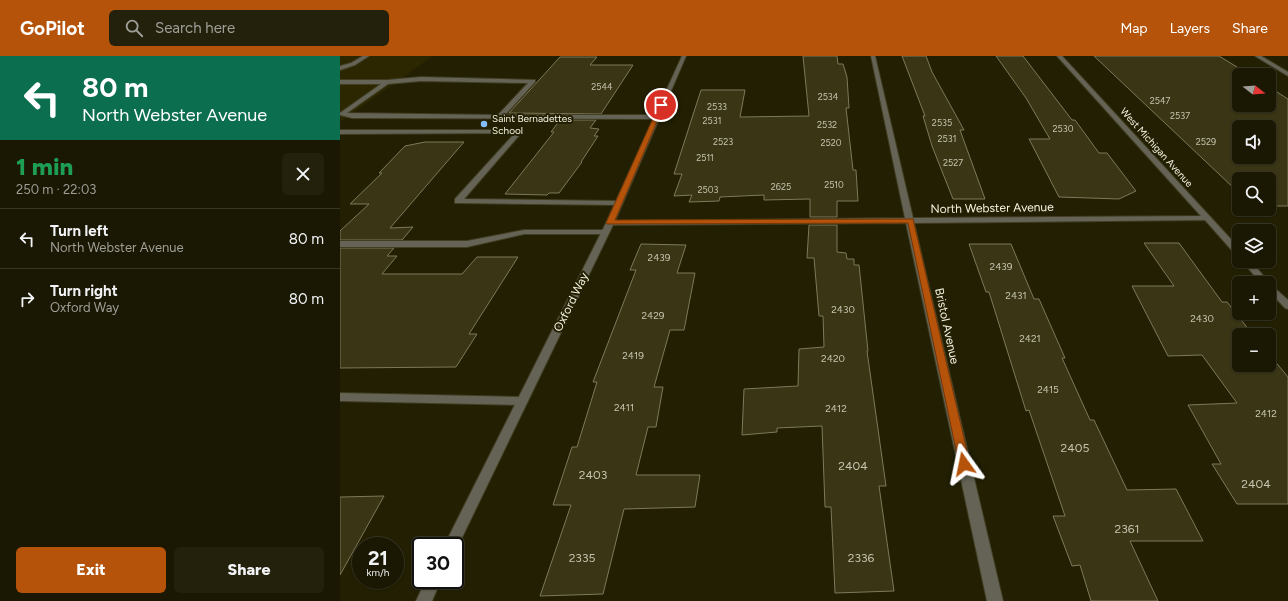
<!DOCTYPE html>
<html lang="en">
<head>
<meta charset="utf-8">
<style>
	body { margin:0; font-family:Figtree,sans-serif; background:#23200c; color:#f1f3f6; height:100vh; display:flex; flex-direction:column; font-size:15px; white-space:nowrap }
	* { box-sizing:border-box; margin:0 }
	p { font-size:13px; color:#9f9f99 }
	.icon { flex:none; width:22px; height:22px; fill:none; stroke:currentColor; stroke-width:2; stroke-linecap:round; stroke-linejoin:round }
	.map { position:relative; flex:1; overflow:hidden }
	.side { display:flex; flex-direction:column; background:#1a1702; width:340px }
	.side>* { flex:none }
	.banner { background:#0b6e4f; color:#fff; overflow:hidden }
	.needle { width:26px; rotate:107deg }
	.controls { position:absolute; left:892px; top:12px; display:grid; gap:8px }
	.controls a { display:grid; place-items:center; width:44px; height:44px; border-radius:6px; background:#1a1702; box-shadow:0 1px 3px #0004,0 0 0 1px #383624; font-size:20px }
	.speed { position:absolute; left:12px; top:481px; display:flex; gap:8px; font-size:20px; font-weight:700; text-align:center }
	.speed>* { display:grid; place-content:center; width:52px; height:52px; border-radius:50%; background:#1a1702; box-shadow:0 1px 3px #0004,0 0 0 1px #383624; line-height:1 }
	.speed small { font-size:10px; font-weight:400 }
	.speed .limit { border:2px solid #111; border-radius:6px; background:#fff; color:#111 }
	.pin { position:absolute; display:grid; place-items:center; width:34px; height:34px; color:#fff; margin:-17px; border:2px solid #fff; border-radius:50%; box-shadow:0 1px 4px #0007 }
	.me { position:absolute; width:44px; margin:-22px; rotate:348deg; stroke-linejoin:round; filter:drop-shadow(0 0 3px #0008) }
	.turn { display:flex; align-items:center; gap:14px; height:84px; padding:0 16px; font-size:18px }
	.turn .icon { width:52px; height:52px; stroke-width:2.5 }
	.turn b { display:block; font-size:28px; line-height:34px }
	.round { display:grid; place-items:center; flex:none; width:42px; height:42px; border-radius:6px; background:#23200c }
	.headline { display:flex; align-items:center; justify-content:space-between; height:68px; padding:0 16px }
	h1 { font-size:24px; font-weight:800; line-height:30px; color:#1e9e55 }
	.action { display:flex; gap:8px; margin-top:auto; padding:8px 16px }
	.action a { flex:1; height:46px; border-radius:6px; background:#b45309; color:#fff; font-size:16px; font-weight:800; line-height:46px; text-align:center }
	.action a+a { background:#23200c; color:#f1f3f6 }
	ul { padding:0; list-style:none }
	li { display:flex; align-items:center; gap:12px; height:60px; padding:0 16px; border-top:1px solid #383624 }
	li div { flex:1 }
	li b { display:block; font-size:15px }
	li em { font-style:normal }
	header { display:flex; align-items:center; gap:24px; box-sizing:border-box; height:56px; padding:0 20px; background:#b45309; color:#fff }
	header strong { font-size:19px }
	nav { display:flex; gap:22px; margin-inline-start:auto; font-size:14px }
	.search { width:280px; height:36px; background:#23200c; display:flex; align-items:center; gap:10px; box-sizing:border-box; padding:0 14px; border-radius:6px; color:#9f9f99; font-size:15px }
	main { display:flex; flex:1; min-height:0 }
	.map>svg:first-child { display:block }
	.built { fill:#2c2701 }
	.building { fill:#393515; stroke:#7d7959; fill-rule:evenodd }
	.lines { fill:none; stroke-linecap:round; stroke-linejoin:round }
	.service-casing { stroke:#403d21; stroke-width:2 }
	.minor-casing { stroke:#403d21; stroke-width:2 }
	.service { fill:#646355; fill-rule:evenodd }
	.minor { fill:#646355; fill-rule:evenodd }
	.route { fill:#b45309; stroke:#753606 }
	.poi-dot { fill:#84bcfb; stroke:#221f02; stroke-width:1.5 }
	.labels { text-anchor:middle; stroke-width:4; stroke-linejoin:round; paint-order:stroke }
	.far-number-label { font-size:9px; fill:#c6c4af }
	.far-poi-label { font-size:10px; fill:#f5f3e2; stroke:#221f02; text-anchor:start }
	.far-street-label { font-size:10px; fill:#f5f3e2; stroke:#221f02 }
	.number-label { font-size:10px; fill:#c6c4af }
	.street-label { font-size:12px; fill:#f5f3e2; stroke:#221f02 }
	.near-number-label { font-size:12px; fill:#c6c4af }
</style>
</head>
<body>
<header>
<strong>GoPilot</strong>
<div class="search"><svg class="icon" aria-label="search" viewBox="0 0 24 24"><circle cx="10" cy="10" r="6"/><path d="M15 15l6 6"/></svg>Search here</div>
<nav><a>Map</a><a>Layers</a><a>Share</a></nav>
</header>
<main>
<section class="side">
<div class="banner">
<div class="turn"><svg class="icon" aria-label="left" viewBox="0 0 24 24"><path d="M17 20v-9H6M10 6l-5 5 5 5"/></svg><div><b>80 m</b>North Webster Avenue</div></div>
</div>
<div class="headline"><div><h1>1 min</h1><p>250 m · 22:03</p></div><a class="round"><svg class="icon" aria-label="close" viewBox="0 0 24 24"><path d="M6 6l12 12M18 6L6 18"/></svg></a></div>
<ul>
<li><svg class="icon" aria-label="left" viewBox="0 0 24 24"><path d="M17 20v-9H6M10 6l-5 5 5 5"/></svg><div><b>Turn left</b><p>North Webster Avenue</p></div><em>80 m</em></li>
<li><svg class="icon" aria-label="right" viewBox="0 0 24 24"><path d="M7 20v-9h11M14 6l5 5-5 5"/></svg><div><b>Turn right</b><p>Oxford Way</p></div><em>80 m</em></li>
</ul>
<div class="action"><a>Exit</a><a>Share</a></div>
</section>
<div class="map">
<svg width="948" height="545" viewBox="0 0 948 545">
	<rect width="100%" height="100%" fill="#221f02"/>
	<path class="built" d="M 0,0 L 93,0 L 0,66 Z"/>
	<path class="building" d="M 463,0 L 497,0 L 498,8 L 503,8 L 507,21 L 509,52 L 506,52 L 513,114 L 516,114 L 518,145 L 497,145 L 497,161 L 470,161 L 470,143 L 424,144 L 424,139 L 380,141 L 379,145 L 349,146 L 352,139 L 334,140 L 342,118 L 334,118 L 361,34 L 405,34 L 400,61 L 469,60 Z
		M 562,0 L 586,0 L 592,16 L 624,74 L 620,74 L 645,143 L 613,143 L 592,90 L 583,60 L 585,60 Z
		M 656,0 L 683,0 L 732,64 L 735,64 L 759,97 L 767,97 L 796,135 L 779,143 L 719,141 L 689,83 L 710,83 L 686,42 Z
		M 754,0 L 879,0 L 910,19 L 899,19 L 899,49 L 929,49 L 929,31 L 948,43 L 948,150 L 929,150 L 929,123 L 899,123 L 899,137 ZM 899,71 L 929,71 L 929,101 L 899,101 Z
		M 220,1 L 257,1 L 250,9 L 293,9 L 261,58 L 169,57 Z
		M 220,64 L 256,64 L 250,72 L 259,73 L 254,80 L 258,80 L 241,106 L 242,106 L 219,137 L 209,137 L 207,139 L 165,138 L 214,76 L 211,76 Z
		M 85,86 L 124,86 L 50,172 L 73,171 L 62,184 L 0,184 L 0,175 L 29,148 L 10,148 L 42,117 L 39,117 L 65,90 Z
		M 469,169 L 497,169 L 497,196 L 506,197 L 507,203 L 514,203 L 514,209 L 519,209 L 528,295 L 527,295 L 546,430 L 539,430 L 554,535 L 495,537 L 491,451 L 485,451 L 482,370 L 437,372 L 437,376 L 402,379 L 404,333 L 458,330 L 459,293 L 484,291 L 483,260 L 479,260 L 474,202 L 467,202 Z
		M 804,187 L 839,187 L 882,246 L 887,246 L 913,279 L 899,279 L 899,309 L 929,309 L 929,298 L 948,321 L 948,448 L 897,448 L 872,408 L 881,408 L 848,349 L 897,347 L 862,299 L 828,300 L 792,230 L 834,230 Z
		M 301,188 L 346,189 L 337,217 L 355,217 L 344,274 L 330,274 L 314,331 L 323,331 L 316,371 L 308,371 L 296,419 L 360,419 L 355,451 L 284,453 L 263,538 L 200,540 L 231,449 L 213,449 L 232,391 L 237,391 L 257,326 L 253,326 L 296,214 L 290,214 Z
		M 629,188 L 671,188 L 694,243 L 699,243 L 725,302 L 722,302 L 750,364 L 754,364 L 787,434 L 836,433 L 863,485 L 790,485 L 818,545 L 751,545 L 740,509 L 732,510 L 713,460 L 725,460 L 689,354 L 686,355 L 649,236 L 646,236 Z
		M 0,192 L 54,192 L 47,200 L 57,200 L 42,218 L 122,218 L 137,201 L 178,201 L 129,278 L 137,278 L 116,311 L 0,312 Z
		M 44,440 L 0,519 L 0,441 Z"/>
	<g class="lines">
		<g class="service-casing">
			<path id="service" d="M 23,0 L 29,0 L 15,9 L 0,14 L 0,10 L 11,7 Z
				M 81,21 L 195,24 L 195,26 L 165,59 L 316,59 L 319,61 L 316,63 L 12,62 L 0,59 L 0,57 L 41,28 L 0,28 L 0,24 L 47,24 ZM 81,25 L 188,27 L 158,59 L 7,57 L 48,28 Z
				M 0,74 L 182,74 L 182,76 L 124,143 L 279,145 L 283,147 L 279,149 L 115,147 L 115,143 L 175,77 L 0,78 Z
				M 184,174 L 265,174 L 269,176 L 265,178 L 184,178 L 127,191 L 0,191 L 0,185 L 127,185 Z
				M 0,337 L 182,341 L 186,342 L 188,345 L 186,348 L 182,349 L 0,345 Z"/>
		</g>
		<g class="minor-casing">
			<path id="minor" d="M 342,0 L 346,0 L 275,165 L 565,162 L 531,0 L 535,0 L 573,162 L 861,160 L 717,0 L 722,0 L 899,192 L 899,200 L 896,199 L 865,164 L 574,167 L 663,545 L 647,545 L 566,167 L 273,169 L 116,494 L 115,490 L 104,490 L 266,167 Z
				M 915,0 L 921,0 L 948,16 L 948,20 Z
				M 902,205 L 911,205 L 930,228 L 948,244 L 948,253 L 945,252 L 929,235 L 929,227 L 921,227 Z
				M 86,524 L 101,524 L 92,545 L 76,545 Z"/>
		</g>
		<use href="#service" class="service"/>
		<use href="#minor" class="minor"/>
	</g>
	<path class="route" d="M 321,47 L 324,49 L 275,164 L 573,163 L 630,408 L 628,411 L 620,411 L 619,408 L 568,167 L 267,168 L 266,167 L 319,49 Z"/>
	<circle class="poi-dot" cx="144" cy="68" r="4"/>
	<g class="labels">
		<g class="far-number-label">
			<text x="262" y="34">2544</text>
			<text x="488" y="44">2534</text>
			<text x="820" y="48">2547</text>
			<text x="377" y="54">2533</text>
			<text x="840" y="63">2537</text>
			<text x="372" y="68">2531</text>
			<text x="602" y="70">2535</text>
			<text x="487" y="72">2532</text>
			<text x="723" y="76">2530</text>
			<text x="607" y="86">2531</text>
			<text x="383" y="89">2523</text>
			<text x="866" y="89">2529</text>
			<text x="491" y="90">2520</text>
			<text x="365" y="105">2511</text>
			<text x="613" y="110">2527</text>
			<text x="494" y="132">2510</text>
			<text x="441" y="134">2625</text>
			<text x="368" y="137">2503</text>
		</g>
		<g class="far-poi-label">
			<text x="152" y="66">Saint Bernadettes<tspan x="152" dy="12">School</tspan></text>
		</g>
		<g class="far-street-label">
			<text transform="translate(817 91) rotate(48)" y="4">West Michigan Avenue</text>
		</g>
		<g class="number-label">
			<text x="319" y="205">2439</text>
			<text x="661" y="214">2439</text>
			<text x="676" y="243">2431</text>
			<text x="503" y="257">2430</text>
			<text x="313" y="263">2429</text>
			<text x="862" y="266">2430</text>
			<text x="690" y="286">2421</text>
			<text x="293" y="303">2419</text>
			<text x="493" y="306">2420</text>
			<text x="708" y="337">2415</text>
			<text x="284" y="355">2411</text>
			<text x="496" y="356">2412</text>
			<text x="926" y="361">2412</text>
		</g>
		<g class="street-label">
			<text transform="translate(652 152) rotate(-1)" y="4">North Webster Avenue</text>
			<text transform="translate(231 246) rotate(-64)" y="4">Oxford Way</text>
			<text transform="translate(607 270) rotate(78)" y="4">Bristol Avenue</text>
		</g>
		<g class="near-number-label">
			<text x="735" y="396">2405</text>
			<text x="513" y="414">2404</text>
			<text x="253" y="423">2403</text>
			<text x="916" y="432">2404</text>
			<text x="787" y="477">2361</text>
			<text x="242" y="506">2335</text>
			<text x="521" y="506">2336</text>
		</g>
	</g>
</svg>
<div class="controls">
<a><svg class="needle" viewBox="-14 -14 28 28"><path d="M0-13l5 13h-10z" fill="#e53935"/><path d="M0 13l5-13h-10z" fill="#9f9f99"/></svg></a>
<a><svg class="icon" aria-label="sound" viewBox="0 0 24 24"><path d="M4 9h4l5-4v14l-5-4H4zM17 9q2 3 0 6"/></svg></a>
<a><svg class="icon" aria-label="search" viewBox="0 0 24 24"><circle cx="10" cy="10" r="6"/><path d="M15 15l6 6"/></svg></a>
<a><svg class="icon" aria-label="layers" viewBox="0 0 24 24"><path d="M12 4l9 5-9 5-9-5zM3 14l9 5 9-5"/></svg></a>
<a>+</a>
<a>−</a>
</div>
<div class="speed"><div>21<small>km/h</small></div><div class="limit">30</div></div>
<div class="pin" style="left:321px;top:49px;background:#d93025"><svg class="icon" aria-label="arrive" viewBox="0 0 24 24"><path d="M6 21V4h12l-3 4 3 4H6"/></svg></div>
<svg class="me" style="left:624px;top:408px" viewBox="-20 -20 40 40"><path d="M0-17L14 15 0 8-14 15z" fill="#b45309" stroke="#fff" stroke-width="4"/></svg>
</div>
</main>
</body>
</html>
